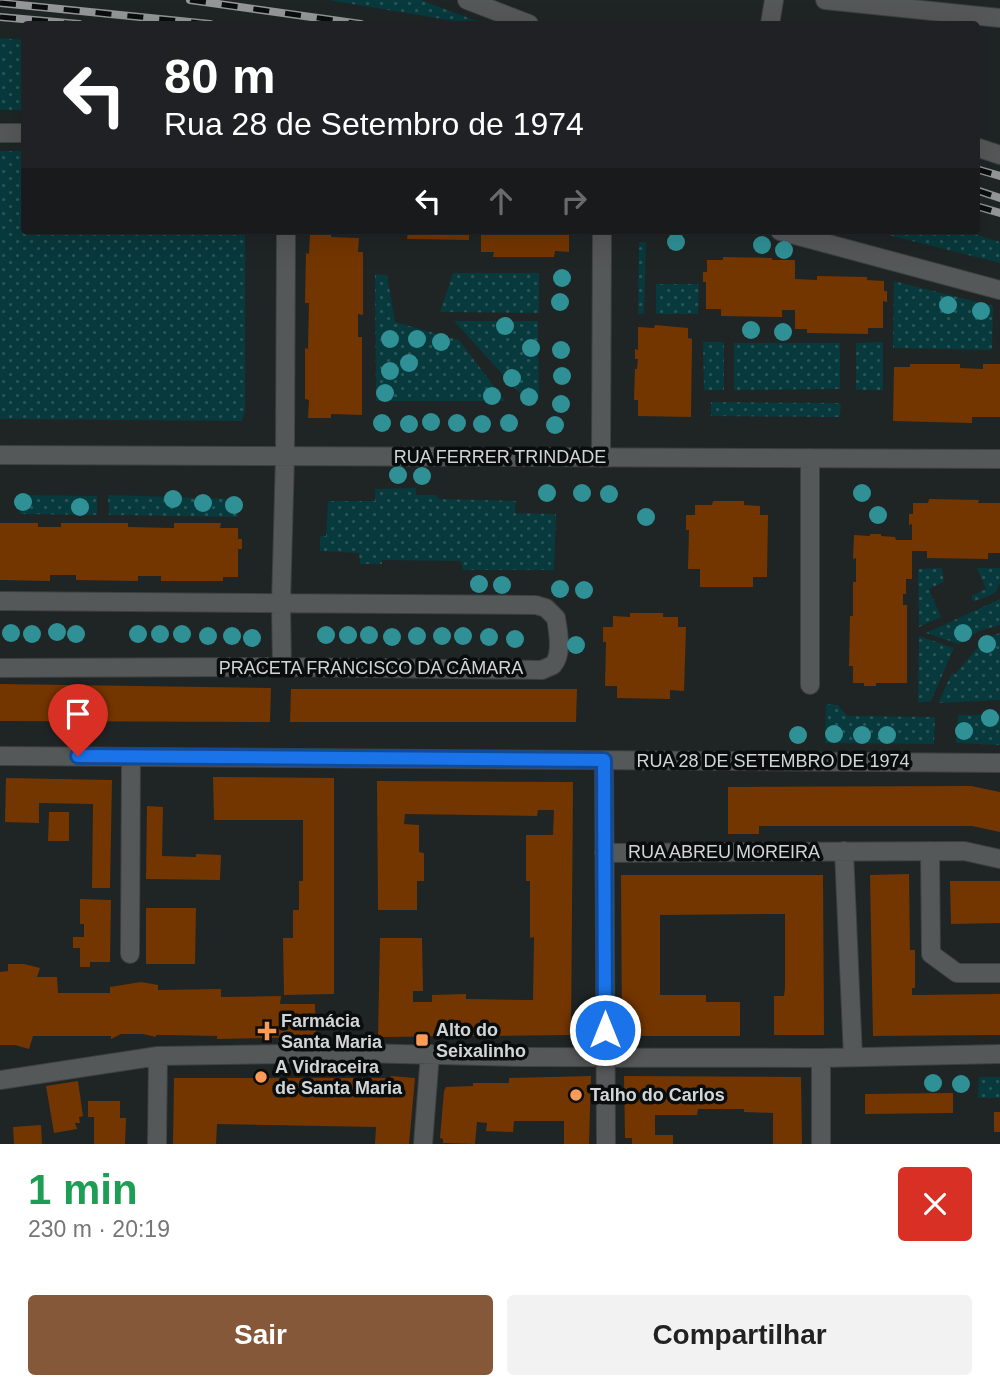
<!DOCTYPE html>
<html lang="pt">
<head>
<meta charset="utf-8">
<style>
	body { margin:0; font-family:Helvetica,sans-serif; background:#f2f2f2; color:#222; height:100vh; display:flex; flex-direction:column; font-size:26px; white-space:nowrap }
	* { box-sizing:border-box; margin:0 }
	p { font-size:23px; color:#767676 }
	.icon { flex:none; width:38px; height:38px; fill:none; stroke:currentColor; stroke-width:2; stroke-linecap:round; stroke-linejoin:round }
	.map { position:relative; height:1144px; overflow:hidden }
	.side { display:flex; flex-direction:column; background:#fff; flex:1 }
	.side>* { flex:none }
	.hud { position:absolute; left:21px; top:21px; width:959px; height:214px; border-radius:7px; box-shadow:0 7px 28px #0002; background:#202124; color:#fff; overflow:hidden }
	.pin { position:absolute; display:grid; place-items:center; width:60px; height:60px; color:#fff; margin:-72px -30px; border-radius:50% 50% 50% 0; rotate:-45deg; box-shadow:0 0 7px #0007 }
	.pin .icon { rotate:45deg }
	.me { position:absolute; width:77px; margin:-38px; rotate:0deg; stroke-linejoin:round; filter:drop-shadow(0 0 5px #0008) }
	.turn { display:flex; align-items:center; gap:24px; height:147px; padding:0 28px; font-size:32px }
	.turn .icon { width:91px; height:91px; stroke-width:2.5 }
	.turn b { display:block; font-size:49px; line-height:60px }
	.lanes { display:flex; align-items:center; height:66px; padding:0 28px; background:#0003; justify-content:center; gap:35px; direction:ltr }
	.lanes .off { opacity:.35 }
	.round { display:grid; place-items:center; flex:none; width:74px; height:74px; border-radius:7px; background:#f2f2f2 }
	.overview { display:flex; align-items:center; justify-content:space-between; height:119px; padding:0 28px }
	h1 { font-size:42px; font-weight:700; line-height:52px; color:#1e9e55 }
	.cta { display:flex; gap:14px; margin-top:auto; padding:14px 28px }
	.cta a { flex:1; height:80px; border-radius:7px; background:#85583a; color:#fff; font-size:28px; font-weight:700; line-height:80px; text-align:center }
	.cta a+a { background:#f2f2f2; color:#222 }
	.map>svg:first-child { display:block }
	.grass { fill:url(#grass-dots) }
	.building { fill:#743600 }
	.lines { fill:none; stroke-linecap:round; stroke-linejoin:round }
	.minor-casing { stroke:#3c4040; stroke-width:20 }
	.minor { stroke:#555858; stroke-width:18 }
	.rail-casing { stroke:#939797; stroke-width:8 }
	.rail { stroke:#0a0d0d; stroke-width:5; stroke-dasharray:16; stroke-linecap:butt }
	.tree { fill:#2f9196 }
	.route-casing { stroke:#114b97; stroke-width:18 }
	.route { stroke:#1a73e8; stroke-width:12 }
	.poi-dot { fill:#fe9b58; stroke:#0a0d0d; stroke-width:2.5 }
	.labels { text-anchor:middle; stroke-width:7; stroke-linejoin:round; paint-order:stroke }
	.street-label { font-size:18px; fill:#d2d5d5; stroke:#0a0d0d }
	.poi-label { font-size:18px; font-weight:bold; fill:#d2d5d5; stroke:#0a0d0d; text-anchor:start }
</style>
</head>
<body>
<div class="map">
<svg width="1000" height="1144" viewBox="0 0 1000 1144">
	<defs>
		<pattern id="grass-dots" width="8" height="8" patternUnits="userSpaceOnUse" patternTransform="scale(1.75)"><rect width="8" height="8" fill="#08393c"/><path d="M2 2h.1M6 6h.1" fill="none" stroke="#2b5557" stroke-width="1.8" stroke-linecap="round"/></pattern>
	</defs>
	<rect width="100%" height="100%" fill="#1f2424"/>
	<path class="grass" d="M 328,0 L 421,0 L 485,24 L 472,24 Z
		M 0,38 L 24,40 L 24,110 L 0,110 Z
		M 0,151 L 24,151 L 24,231 L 245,231 L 245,411 L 242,421 L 0,419 Z
		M 872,231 L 964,231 L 1000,242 L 1000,263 Z
		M 639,242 L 646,242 L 644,314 L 638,314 Z
		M 453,273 L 539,273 L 539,313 L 440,312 Z
		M 375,274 L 387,275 L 395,322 L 459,340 L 505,401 L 376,401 Z
		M 894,281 L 993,306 L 992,350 L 893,348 Z
		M 656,284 L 699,284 L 698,314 L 656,314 Z
		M 454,321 L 538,321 L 539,400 L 526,400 Z
		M 703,342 L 724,342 L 724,390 L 704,390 Z
		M 883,342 L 883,390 L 856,390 L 856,343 Z
		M 734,343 L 840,343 L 840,389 L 734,390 Z
		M 711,402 L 841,403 L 840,417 L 711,416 Z
		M 416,488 L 416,495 L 437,495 L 438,499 L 516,501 L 515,513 L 556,514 L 554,570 L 463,570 L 461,561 L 382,560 L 382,564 L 360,564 L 359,553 L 320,551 L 320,536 L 326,536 L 328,501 L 375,501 L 375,489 Z
		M 20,495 L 97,496 L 97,515 L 20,514 Z
		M 108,495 L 238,499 L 238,517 L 109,515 Z
		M 942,568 L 944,582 L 929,589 L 941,617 L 919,627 L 918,569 Z
		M 977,568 L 1000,568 L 1000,583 L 995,593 L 974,602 L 971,596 L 986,589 Z
		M 1000,599 L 1000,625 L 979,631 L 959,644 L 926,633 Z
		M 1000,633 L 1000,700 L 938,703 L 952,673 L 955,674 L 986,638 Z
		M 919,636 L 954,648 L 931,701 L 918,703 Z
		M 826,704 L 838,705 L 847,716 L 935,717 L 934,744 L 825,743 Z
		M 958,715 L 1000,715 L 1000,745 L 956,743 Z
		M 979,1077 L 1000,1077 L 1000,1098 L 978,1098 Z"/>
	<path class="building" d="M 408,231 L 475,231 L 475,233 L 469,233 L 469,240 L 407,239 Z
		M 481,231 L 569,231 L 569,252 L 555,251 L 554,257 L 493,257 L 494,252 L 481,252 Z
		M 310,234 L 331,234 L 331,237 L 359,238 L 358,252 L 363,252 L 363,315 L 358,314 L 358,337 L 362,337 L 362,415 L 331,414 L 331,418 L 308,418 L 309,400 L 305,399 L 305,348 L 308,349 L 309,303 L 305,303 L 306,253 L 309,254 Z
		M 723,257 L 772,258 L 772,260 L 795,260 L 795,279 L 817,280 L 817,276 L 867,277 L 867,280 L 884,281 L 884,291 L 887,291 L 887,302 L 883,301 L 883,328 L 868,328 L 868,334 L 807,333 L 807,329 L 795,329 L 795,310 L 782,310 L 782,317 L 721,316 L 721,309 L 706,309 L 706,282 L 703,282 L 703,272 L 707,272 L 707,260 L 723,260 Z
		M 655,325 L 688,328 L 688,338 L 692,339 L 691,417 L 638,416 L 638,400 L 634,400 L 635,369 L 637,369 L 638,359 L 635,359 L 635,349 L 638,350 L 638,327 L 654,328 Z
		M 910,364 L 960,364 L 960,368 L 983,369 L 983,364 L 1000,364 L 1000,417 L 972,417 L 972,423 L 893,421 L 894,367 L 910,367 Z
		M 929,499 L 979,500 L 978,503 L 1000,503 L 1000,553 L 988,553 L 988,559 L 927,558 L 927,551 L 912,551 L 912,579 L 906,579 L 906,594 L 903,594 L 903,605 L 907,605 L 907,683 L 876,683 L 876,686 L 864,686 L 864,683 L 853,683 L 853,666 L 849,666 L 850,616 L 853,616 L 853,582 L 856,582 L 856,558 L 853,559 L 854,535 L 870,536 L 870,534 L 881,534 L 881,536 L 895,537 L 896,540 L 912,540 L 912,524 L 909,525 L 909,514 L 913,514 L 913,503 L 928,503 Z
		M 713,501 L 744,501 L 744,505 L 760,506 L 760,515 L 768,515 L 767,577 L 753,577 L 753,587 L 700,587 L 700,569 L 688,569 L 689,530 L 686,530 L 686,515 L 695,515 L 695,505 L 712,505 Z
		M 0,523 L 38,523 L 38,527 L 61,527 L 61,523 L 128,523 L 128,527 L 174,528 L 174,523 L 221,523 L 220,528 L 238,528 L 238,539 L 242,539 L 242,549 L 238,549 L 238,577 L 223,577 L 223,581 L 161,581 L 161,576 L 138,576 L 138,581 L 76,580 L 76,575 L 50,575 L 50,581 L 0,580 Z
		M 630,613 L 663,613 L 663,617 L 678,617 L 678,627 L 686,627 L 684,691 L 670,690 L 670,699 L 617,698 L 617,686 L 605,686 L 606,642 L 603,642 L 603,627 L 613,627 L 613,616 L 630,617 Z
		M 0,684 L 271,688 L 270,722 L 0,721 Z
		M 291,689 L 577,689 L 576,722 L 290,722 Z
		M 213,777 L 334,778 L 334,994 L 284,995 L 283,938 L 293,938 L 293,910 L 299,910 L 299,881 L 303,881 L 303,820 L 214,820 Z
		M 6,778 L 112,780 L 110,888 L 92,888 L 93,804 L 39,803 L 39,823 L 5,822 Z
		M 377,781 L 573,782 L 571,1035 L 378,1037 L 380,938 L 422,938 L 423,991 L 413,991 L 413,1002 L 432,1002 L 432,995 L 466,994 L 466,999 L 533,1000 L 534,937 L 530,938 L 530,881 L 526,881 L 526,835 L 553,835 L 554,810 L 538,810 L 537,816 L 405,814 L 404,824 L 419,825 L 419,852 L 424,853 L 424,881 L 417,881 L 417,910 L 378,910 Z
		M 971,786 L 1000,792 L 1000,832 L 972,826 L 759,826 L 759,834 L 728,834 L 728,787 Z
		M 147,806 L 163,807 L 162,856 L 196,857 L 196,854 L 221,855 L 220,880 L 146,879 Z
		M 49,812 L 69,812 L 69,841 L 48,841 Z
		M 909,874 L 910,950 L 915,950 L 915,988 L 912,988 L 912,995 L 1000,994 L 1000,1035 L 873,1036 L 870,875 Z
		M 621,875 L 823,875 L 824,1035 L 774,1035 L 774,996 L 784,996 L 785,988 L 785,914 L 773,914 L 660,915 L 660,995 L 706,995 L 706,1002 L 740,1002 L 740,1036 L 622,1036 Z
		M 950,881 L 1000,881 L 1000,923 L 951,924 Z
		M 80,899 L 111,900 L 110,962 L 90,962 L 90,967 L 80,967 L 80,948 L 73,948 L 73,937 L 84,937 L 84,924 L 80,924 Z
		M 146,908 L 196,908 L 195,964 L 146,964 Z
		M 8,964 L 24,964 L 40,968 L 37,977 L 57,977 L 58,993 L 110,993 L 110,987 L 141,982 L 158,985 L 158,990 L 221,989 L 221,997 L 281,996 L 280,1004 L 315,1004 L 316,1037 L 217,1039 L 217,1036 L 167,1035 L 156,1035 L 156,1037 L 143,1034 L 121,1034 L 111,1039 L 111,1036 L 33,1036 L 29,1049 L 15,1045 L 0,1045 L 0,972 L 8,971 Z
		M 391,1076 L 415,1078 L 409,1144 L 375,1144 L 376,1127 L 217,1124 L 216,1144 L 173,1144 L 174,1078 L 390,1078 Z
		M 591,1076 L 589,1144 L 564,1144 L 564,1121 L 514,1121 L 513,1132 L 486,1131 L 487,1123 L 477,1122 L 475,1144 L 443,1143 L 443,1139 L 440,1138 L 444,1091 L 446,1087 L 473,1086 L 473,1083 L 509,1083 L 509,1078 Z
		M 624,1076 L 801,1077 L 802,1144 L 773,1144 L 773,1113 L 744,1112 L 744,1109 L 698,1109 L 697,1115 L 655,1115 L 655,1135 L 673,1135 L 673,1144 L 632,1144 L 632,1138 L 625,1138 Z
		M 78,1081 L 83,1116 L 79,1117 L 80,1123 L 75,1123 L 77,1129 L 54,1133 L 46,1086 Z
		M 953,1093 L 953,1113 L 865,1114 L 865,1094 Z
		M 88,1101 L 120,1101 L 120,1118 L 126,1118 L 125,1144 L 94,1144 L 94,1117 L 88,1117 Z
		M 994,1112 L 1000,1112 L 1000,1132 L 994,1132 Z
		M 41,1125 L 42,1144 L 14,1144 L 13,1127 Z"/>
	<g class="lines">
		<g class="minor-casing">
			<path id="minor" d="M 467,0 L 529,24
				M 825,0 L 1000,18
				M 770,24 L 774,0
				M 0,133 L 24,133
				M 976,147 L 1000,155
				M 780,231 L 1000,290
				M 0,455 L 1000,459
				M 601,458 L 602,231
				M 0,601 L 536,605 L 546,608 L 556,618 C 558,631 563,654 553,665 C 551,666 544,669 542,670 L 282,667 L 0,668
				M 282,667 L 281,604 L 285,456 L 286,231
				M 810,685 L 810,458
				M 0,756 L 1000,763
				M 604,760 L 606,1144
				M 844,851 L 853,1057
				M 930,851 L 931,954 L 957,973 L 1000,973
				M 604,853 L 964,851 L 1000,859
				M 130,954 L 131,757
				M 821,1058 L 821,1144
				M 0,1080 L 158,1056 L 359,1053 L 522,1057 L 821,1058 L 1000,1054
				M 157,1144 L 158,1056
				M 423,1144 L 430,1054"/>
		</g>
		<use href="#minor" class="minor"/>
		<g class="rail-casing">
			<path id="rail" d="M 190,0 L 361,24
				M 0,3 L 210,24
				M 0,17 L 79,24
				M 976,169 L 1000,176
				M 976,190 L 1000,198
				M 976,206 L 1000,213"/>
		</g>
		<use href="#rail" class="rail"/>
	</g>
	<g class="tree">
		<circle cx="676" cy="242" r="9"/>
		<circle cx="762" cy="245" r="9"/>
		<circle cx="784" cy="250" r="9"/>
		<circle cx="562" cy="278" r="9"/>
		<circle cx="560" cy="302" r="9"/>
		<circle cx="948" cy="305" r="9"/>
		<circle cx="981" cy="311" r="9"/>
		<circle cx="505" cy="326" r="9"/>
		<circle cx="751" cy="330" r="9"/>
		<circle cx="783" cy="332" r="9"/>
		<circle cx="390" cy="339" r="9"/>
		<circle cx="417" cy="339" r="9"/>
		<circle cx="441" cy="342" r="9"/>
		<circle cx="531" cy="348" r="9"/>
		<circle cx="561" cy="350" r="9"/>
		<circle cx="409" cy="363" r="9"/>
		<circle cx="390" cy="371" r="9"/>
		<circle cx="562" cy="376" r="9"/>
		<circle cx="512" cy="378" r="9"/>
		<circle cx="385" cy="393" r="9"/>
		<circle cx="492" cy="396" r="9"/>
		<circle cx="529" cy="397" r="9"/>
		<circle cx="561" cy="404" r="9"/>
		<circle cx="431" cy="422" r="9"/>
		<circle cx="382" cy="423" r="9"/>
		<circle cx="457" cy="423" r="9"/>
		<circle cx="509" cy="423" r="9"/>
		<circle cx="409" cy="424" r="9"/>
		<circle cx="482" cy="424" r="9"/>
		<circle cx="555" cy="425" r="9"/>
		<circle cx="398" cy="475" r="9"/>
		<circle cx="422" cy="476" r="9"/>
		<circle cx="547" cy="493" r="9"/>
		<circle cx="582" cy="493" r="9"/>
		<circle cx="862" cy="493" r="9"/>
		<circle cx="609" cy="494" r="9"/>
		<circle cx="173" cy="499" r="9"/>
		<circle cx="23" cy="502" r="9"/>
		<circle cx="203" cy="503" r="9"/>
		<circle cx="234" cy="505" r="9"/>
		<circle cx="80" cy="507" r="9"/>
		<circle cx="878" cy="515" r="9"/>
		<circle cx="646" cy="517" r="9"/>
		<circle cx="479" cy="584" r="9"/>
		<circle cx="502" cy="585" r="9"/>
		<circle cx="560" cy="589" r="9"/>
		<circle cx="584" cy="590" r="9"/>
		<circle cx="57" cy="632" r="9"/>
		<circle cx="11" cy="633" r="9"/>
		<circle cx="963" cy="633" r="9"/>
		<circle cx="32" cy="634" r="9"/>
		<circle cx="76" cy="634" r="9"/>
		<circle cx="138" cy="634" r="9"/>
		<circle cx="160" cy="634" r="9"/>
		<circle cx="182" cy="634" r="9"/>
		<circle cx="326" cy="635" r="9"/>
		<circle cx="348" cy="635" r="9"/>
		<circle cx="369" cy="635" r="9"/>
		<circle cx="208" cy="636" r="9"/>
		<circle cx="232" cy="636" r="9"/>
		<circle cx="417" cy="636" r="9"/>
		<circle cx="442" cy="636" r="9"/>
		<circle cx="463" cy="636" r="9"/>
		<circle cx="392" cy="637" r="9"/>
		<circle cx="489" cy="637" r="9"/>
		<circle cx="252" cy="638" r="9"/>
		<circle cx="515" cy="639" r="9"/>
		<circle cx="987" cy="644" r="9"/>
		<circle cx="576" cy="645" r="9"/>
		<circle cx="990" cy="718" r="9"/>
		<circle cx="964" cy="731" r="9"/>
		<circle cx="834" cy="734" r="9"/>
		<circle cx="798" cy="735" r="9"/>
		<circle cx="862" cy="735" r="9"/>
		<circle cx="887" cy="735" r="9"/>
		<circle cx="933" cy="1083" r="9"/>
		<circle cx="961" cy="1084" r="9"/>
	</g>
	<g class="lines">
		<g class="route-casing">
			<path id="route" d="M 78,756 L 604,760 L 605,1030"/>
		</g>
		<use href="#route" class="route"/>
	</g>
	<g class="poi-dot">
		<path d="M263.5 1020.5h7v7h7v7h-7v7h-7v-7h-7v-7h7z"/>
		<rect x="415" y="1033" width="14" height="14" rx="3.5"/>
		<circle cx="261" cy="1077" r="7"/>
		<circle cx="576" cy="1095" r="7"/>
	</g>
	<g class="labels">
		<g class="street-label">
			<text x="500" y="463">RUA FERRER TRINDADE</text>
			<text x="371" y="674">PRACETA FRANCISCO DA CÂMARA</text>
			<text x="773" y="767">RUA 28 DE SETEMBRO DE 1974</text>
			<text x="724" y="858">RUA ABREU MOREIRA</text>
		</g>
		<g class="poi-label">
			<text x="281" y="1027">Farmácia<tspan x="281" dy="21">Santa Maria</tspan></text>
			<text x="436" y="1036">Alto do<tspan x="436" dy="21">Seixalinho</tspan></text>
			<text x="275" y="1073">A Vidraceira<tspan x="275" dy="21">de Santa Maria</tspan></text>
			<text x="590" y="1101">Talho do Carlos</text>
		</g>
	</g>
</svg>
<div class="pin" style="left:78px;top:756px;background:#d93025"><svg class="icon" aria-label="arrive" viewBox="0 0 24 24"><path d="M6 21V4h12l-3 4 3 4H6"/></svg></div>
<svg class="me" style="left:605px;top:1030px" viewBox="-20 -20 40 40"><circle r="17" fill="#1a73e8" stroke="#fff" stroke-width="3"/><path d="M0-11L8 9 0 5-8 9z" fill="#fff"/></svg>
<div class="hud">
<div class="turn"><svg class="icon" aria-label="left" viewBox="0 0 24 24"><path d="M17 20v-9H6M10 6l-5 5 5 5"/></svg><div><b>80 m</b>Rua 28 de Setembro de 1974</div></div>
<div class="lanes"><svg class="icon" aria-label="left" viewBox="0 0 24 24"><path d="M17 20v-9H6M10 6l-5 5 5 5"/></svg><svg class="icon off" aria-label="ahead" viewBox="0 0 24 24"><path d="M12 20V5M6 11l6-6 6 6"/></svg><svg class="icon off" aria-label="right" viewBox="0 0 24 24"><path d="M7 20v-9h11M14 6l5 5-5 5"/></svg></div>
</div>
</div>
<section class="side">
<div class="overview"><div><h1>1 min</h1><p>230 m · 20:19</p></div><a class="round" style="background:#d93025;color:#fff"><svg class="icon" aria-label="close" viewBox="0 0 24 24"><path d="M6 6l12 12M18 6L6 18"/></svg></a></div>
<div class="cta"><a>Sair</a><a>Compartilhar</a></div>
</section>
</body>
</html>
